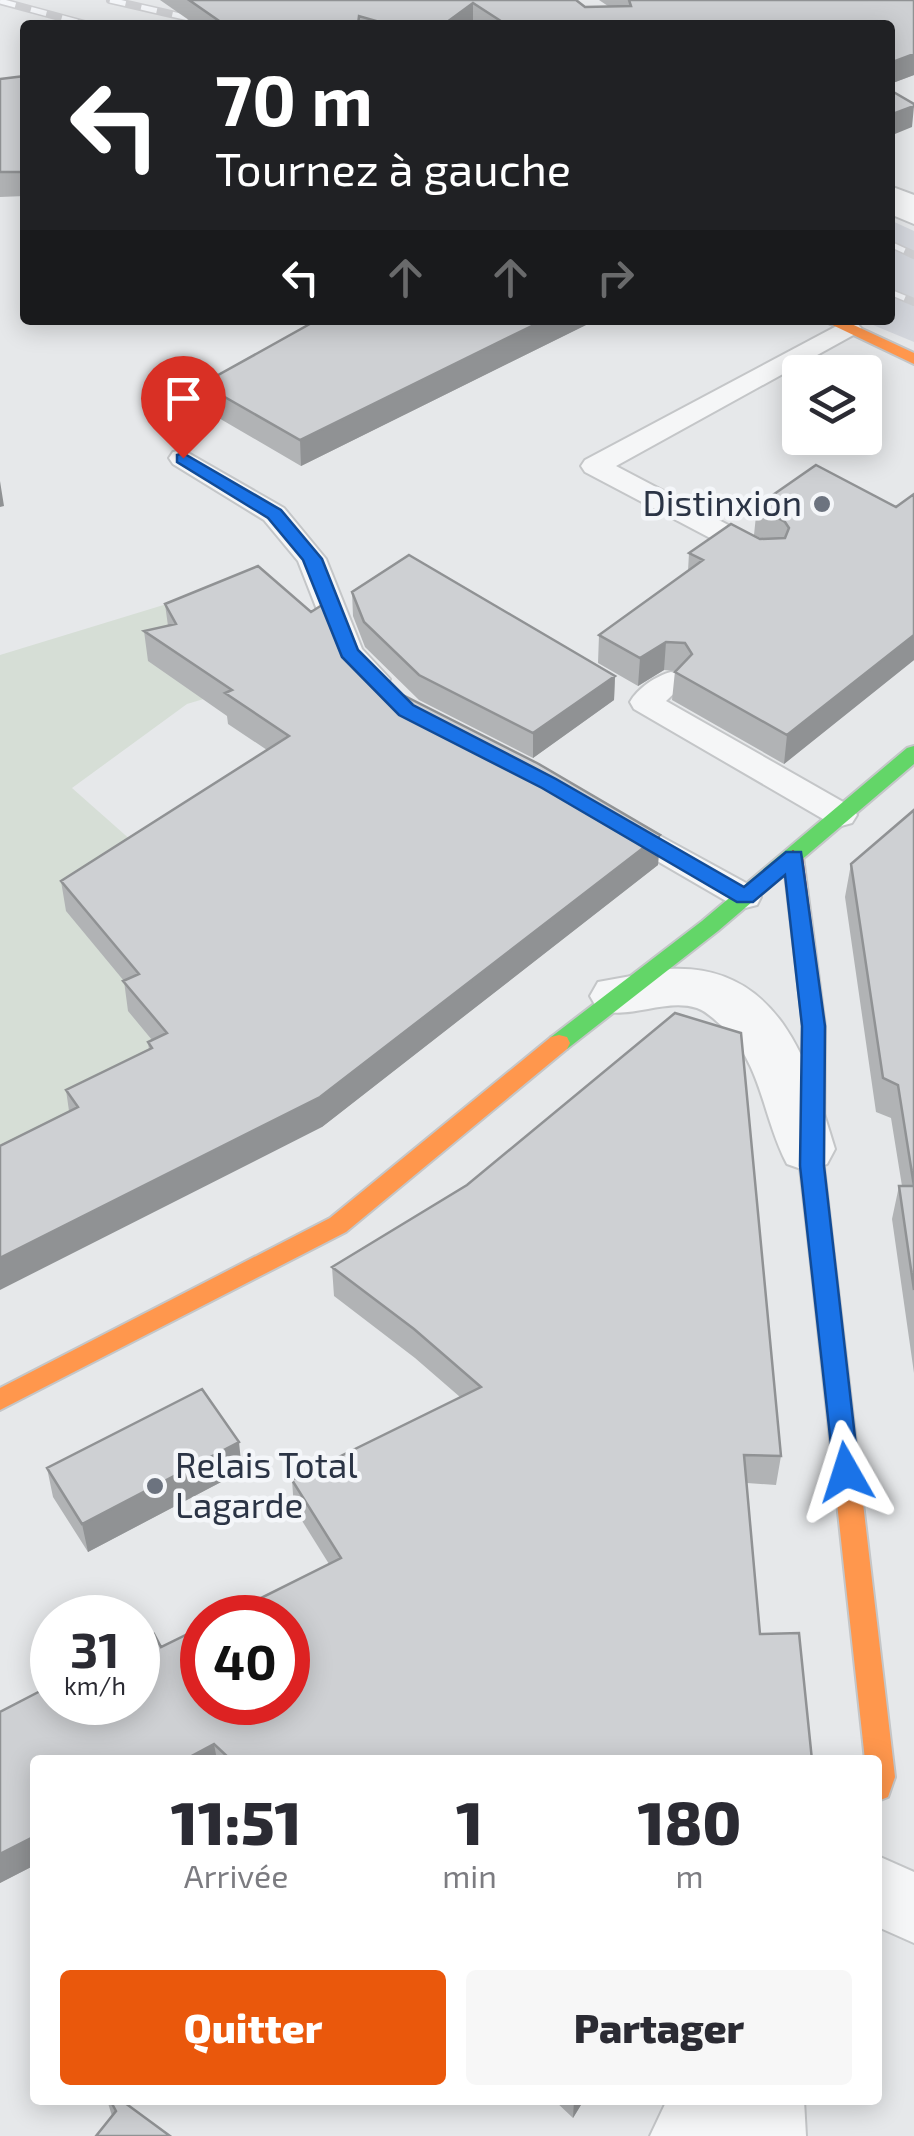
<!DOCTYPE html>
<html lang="fr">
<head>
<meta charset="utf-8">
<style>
	body { margin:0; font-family:"Exo 2",sans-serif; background:#f7f7f7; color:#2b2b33; height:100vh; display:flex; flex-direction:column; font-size:38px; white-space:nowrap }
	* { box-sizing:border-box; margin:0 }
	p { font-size:32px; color:#7c7c81 }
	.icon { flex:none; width:55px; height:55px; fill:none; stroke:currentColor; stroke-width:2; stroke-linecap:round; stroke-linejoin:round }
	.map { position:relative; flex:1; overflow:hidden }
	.panel { position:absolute; left:30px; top:1755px; width:852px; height:350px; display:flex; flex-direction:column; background:#fff; border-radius:10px; box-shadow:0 5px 25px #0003 }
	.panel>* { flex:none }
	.guide { position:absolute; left:20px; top:20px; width:875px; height:305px; border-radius:10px; box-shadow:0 5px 25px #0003; background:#202124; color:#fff; overflow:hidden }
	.buttons { position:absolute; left:782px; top:355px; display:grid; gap:20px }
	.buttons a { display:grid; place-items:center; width:100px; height:100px; border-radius:10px; background:#fff; box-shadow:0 5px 25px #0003; font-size:50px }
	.speed { position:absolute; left:30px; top:1595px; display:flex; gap:20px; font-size:50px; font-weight:700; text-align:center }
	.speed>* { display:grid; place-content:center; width:130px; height:130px; border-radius:50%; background:#fff; box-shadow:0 5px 25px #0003; line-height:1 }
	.speed small { font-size:25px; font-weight:400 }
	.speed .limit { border:15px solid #d22; background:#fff; color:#111 }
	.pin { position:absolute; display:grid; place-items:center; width:85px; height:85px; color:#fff; margin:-102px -42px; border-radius:50% 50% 50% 0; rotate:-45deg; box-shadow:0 0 10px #0007 }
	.pin .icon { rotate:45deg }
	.me { position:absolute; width:110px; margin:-55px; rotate:354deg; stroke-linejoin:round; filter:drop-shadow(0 0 8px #0008) }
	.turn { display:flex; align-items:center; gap:35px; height:210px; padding:0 30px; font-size:45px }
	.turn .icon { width:130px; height:130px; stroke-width:2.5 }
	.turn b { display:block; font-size:70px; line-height:85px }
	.lanes { display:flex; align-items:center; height:95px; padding:0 30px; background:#0003; justify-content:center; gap:50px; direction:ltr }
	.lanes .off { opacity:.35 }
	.eta { display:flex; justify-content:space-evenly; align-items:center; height:170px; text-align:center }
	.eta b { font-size:60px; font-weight:800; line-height:70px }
	.primary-button { display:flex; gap:20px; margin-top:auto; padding:20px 30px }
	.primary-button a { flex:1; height:115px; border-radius:10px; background:#ea580c; color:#fff; font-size:40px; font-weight:800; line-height:115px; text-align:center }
	.primary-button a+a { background:#f7f7f7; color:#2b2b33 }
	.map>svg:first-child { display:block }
	.built { fill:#d4d7dd }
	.green { fill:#d6ded6 }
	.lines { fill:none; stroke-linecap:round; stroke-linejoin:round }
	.lane-casing { stroke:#c4c6c8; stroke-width:4 }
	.street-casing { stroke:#c4c6c8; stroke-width:4 }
	.fast-casing { stroke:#c4c6c8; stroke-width:4 }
	.slow-casing { stroke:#c4c6c8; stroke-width:4 }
	.jam-casing { stroke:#c4c6c8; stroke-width:4 }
	.lane { fill:#f5f6f7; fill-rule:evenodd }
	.street { fill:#f5f6f7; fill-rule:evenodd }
	.fast { fill:#63d668; fill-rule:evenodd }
	.slow { fill:#ff974d; fill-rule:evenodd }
	.jam { fill:#b3261e; fill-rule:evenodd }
	.rail-casing { stroke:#cecfd2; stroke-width:8 }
	.rail { stroke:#f4f6f9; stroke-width:5; stroke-dasharray:16; stroke-linecap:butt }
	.wall { fill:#b1b3b5 }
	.shaded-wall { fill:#909294 }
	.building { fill:#ced0d3; stroke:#909294; stroke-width:2.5 }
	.route { fill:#1a73e8; stroke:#114b97; stroke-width:2.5 }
	.poi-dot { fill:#6c737f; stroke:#f4f6f9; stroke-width:4 }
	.labels { text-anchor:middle; stroke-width:9; stroke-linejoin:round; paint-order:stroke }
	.poi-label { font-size:35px; fill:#2b3445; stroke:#f4f6f9; text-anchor:end }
</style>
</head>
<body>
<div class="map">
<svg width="914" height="2136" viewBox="0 0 914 2136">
	<rect width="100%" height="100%" fill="#e6e8ea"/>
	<path class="built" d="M 890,220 L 914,231 L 914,342 L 861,320 L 890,320 Z"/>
	<path class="green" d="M 170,603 L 227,692 L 187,704 L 72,788 L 150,857 L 402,1030 L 0,1253 L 0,655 Z"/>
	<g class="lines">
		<g class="lane-casing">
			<path id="lane" d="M 848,320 L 857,323 L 861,328 L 857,333 L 616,466 L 770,547 L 774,553 L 770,559 L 750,559 L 585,472 L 581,466 L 585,460 Z
				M 183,450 L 284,508 L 326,559 L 362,649 L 390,679 L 386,686 L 364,686 L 334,653 L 298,561 L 264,520 L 173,464 L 169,458 L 173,452 Z
				M 671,672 L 682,675 L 686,682 L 666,701 L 852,807 L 857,815 L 852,823 L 841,826 L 830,823 L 634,709 L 630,702 C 638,688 656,676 671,672 Z
				M 620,814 L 757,889 L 761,897 L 757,905 L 745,908 L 733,905 L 609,833 L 604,825 L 609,817 Z"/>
		</g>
		<g class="street-casing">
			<path id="street" d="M 890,186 L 914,195 L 914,224 L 890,214 Z
				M 670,969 C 779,964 809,1063 835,1149 L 827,1164 L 807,1171 L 787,1164 C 762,1117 763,1065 722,1026 C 715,1020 706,1011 697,1008 C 665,998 631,1020 598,1010 L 590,996 L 598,982 Z
				M 878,1856 L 914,1872 L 914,1943 L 878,1927 Z
				M 667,2100 L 804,2100 L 806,2136 L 650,2136 Z"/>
		</g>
		<g class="fast-casing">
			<path id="fast" d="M 914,746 L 914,764 L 718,931 L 567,1049 L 551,1049 L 548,1043 L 551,1037 L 702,921 L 907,748 Z"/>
		</g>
		<g class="slow-casing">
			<path id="slow" d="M 822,320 L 843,320 L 914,353 L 914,364 Z
				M 559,1035 L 567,1037 L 570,1043 L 567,1049 L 346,1232 L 0,1410 L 0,1388 L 330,1218 L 551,1037 Z
				M 822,1246 L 830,1248 L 834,1255 L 895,1777 L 888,1797 L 878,1801 L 878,1760 L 865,1760 L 810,1255 L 814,1248 Z"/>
		</g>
		<g class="jam-casing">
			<path id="jam" d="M 793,850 L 803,857 L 825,1026 L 824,1167 L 834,1255 L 830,1262 L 814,1262 L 810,1255 L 800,1167 L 803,1026 L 783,857 Z"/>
		</g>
		<use href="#lane" class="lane"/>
		<use href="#street" class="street"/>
		<use href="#fast" class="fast"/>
		<use href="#slow" class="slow"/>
		<use href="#jam" class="jam"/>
		<g class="rail-casing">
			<path id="rail" d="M 110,0 L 219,25
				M 0,1 L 89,25
				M 890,244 L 914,255
				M 890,292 L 914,302"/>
		</g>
		<use href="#rail" class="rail"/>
	</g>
	<path class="wall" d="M 160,0 L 576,0 L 585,7 L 608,6 L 599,0 L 914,0 L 914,75 L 890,84 L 890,25 L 196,25 Z
		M 25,76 L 25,196 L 0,197 L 0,79 Z
		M 586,325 L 301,466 L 205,410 L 202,384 Z
		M 914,494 L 914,660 L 784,764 L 672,700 L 675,671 L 664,670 L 638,686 L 598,663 L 599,635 L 688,571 L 689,553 L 762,539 L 754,535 L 757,506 L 896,507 Z
		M 352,592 L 615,676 L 614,700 L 533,758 L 419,700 L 365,647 L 353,616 Z
		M 165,604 L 334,633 L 393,690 L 660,835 L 658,865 L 322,1127 L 69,1111 L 66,1090 L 149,1050 L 148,1042 L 152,1040 L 128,1011 L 124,981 L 66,911 L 61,881 L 267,750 L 228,724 L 227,716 L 148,661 L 144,631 L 168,626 Z
		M 914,810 L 914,1373 L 892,1219 L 899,1186 L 902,1186 L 891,1118 L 876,1112 L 845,897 L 851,864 Z
		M 332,1267 L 781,1456 L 776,1485 L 747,1483 L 760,1634 L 812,1760 L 35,1760 L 35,1865 L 0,1883 L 0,1712 L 161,1647 L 329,1564 L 294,1508 L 292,1480 L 460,1397 L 415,1358 L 334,1296 Z
		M 47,1468 L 242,1471 L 88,1552 L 53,1497 Z
		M 107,2100 L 121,2100 L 170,2136 L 112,2116 Z
		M 554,2100 L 584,2100 L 573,2118 Z"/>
	<path class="shaded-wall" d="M 473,3 L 473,24 L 443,25 Z
		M 914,54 L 914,75 L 890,84 L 890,63 Z
		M 914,106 L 912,127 L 890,136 L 890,115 Z
		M 544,320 L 587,320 L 586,325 L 301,466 L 300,440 Z
		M 0,481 L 4,506 L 0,507 Z
		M 914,635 L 914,660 L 784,764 L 787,735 Z
		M 666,642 L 664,670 L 638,686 L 640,658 Z
		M 615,676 L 614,700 L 533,758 L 533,733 Z
		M 660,835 L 658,865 L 322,1127 L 0,1290 L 0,1258 Z
		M 239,1442 L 242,1471 L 88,1552 L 82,1524 Z
		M 214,1744 L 217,1760 L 184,1760 Z
		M 35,1836 L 35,1865 L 0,1883 L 0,1854 Z
		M 574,2100 L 584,2100 L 573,2118 Z"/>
	<path class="building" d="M 189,0 L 576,0 L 585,7 L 631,6 L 629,0 L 914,0 L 914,54 L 890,63 L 890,25 L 507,25 L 473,3 L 443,25 L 390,25 L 359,16 L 358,25 L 225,25 Z
		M 25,76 L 25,172 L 0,172 L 0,79 Z
		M 890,90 L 914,104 L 914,106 L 890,115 Z
		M 317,320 L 544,320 L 300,440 L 202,384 Z
		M 816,465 L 896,507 L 914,494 L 914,635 L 787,735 L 675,672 L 692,654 L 685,643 L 666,642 L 640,658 L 599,635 L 703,560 L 689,553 L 731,524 L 760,539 L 785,538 L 789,528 L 785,522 L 757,506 Z
		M 409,555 L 615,676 L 533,733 L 419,675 L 364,622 L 352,592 Z
		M 258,566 L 311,612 L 322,605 L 334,633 L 393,690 L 537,763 L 660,835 L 320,1097 L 0,1258 L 0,1146 L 78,1107 L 66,1090 L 152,1048 L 148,1042 L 167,1033 L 123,981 L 139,974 L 61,881 L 289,736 L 225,693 L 232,690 L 144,631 L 176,624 L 165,604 Z
		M 914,810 L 914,1290 L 899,1186 L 914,1186 L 898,1085 L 883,1078 L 851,864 Z
		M 675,1013 L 741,1033 L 781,1456 L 744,1455 L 760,1634 L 799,1633 L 812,1760 L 231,1760 L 214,1744 L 184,1760 L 35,1760 L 35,1836 L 0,1854 L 0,1712 L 52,1685 L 52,1702 L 138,1702 L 138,1642 L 154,1634 L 161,1647 L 202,1627 L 202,1702 L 288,1702 L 288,1618 L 221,1618 L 341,1558 L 292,1480 L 481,1387 L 414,1329 L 332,1267 L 467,1185 Z
		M 202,1389 L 239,1442 L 82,1524 L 47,1468 Z
		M 110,2100 L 121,2100 L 170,2136 L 96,2136 L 116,2111 Z"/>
	<path class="route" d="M 183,453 L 281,510 L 322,559 L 358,650 L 413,705 L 556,779 L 744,887 L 786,852 L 801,852 L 825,1026 L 824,1166 L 859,1472 L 856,1480 L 846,1483 L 837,1480 L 834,1472 L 800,1166 L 802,1026 L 785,875 L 753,902 L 737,902 L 542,788 L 399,715 L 342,657 L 303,560 L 268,518 L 177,462 L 177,455 Z"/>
	<g class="poi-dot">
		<circle cx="822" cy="504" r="10"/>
		<circle cx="155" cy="1486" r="10"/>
	</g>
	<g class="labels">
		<g class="poi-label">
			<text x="802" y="516">Distinxion</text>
			<text x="175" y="1478" text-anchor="start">Relais Total<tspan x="175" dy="40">Lagarde</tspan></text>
		</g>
	</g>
</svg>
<div class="buttons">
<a><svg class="icon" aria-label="layers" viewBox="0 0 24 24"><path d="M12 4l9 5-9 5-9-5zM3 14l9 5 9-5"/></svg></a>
</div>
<div class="speed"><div>31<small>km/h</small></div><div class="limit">40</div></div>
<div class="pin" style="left:183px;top:458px;background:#d93025"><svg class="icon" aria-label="arrive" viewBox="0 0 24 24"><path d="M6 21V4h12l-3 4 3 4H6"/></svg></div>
<svg class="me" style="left:846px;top:1472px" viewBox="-20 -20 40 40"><path d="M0-17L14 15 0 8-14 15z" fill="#1a73e8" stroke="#fff" stroke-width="4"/></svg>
<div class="guide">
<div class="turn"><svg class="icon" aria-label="left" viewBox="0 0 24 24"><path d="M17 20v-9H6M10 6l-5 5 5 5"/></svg><div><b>70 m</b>Tournez à gauche</div></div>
<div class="lanes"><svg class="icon" aria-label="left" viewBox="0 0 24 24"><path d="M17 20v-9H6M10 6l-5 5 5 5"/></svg><svg class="icon off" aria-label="ahead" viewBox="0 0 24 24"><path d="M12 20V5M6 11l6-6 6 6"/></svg><svg class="icon off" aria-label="ahead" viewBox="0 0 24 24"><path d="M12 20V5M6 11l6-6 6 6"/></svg><svg class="icon off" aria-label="right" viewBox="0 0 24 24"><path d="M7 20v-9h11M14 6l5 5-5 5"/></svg></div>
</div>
<section class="panel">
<div class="eta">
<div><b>11:51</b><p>Arrivée</p></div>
<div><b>1</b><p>min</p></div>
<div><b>180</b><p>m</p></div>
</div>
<div class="primary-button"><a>Quitter</a><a>Partager</a></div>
</section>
</div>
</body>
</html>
